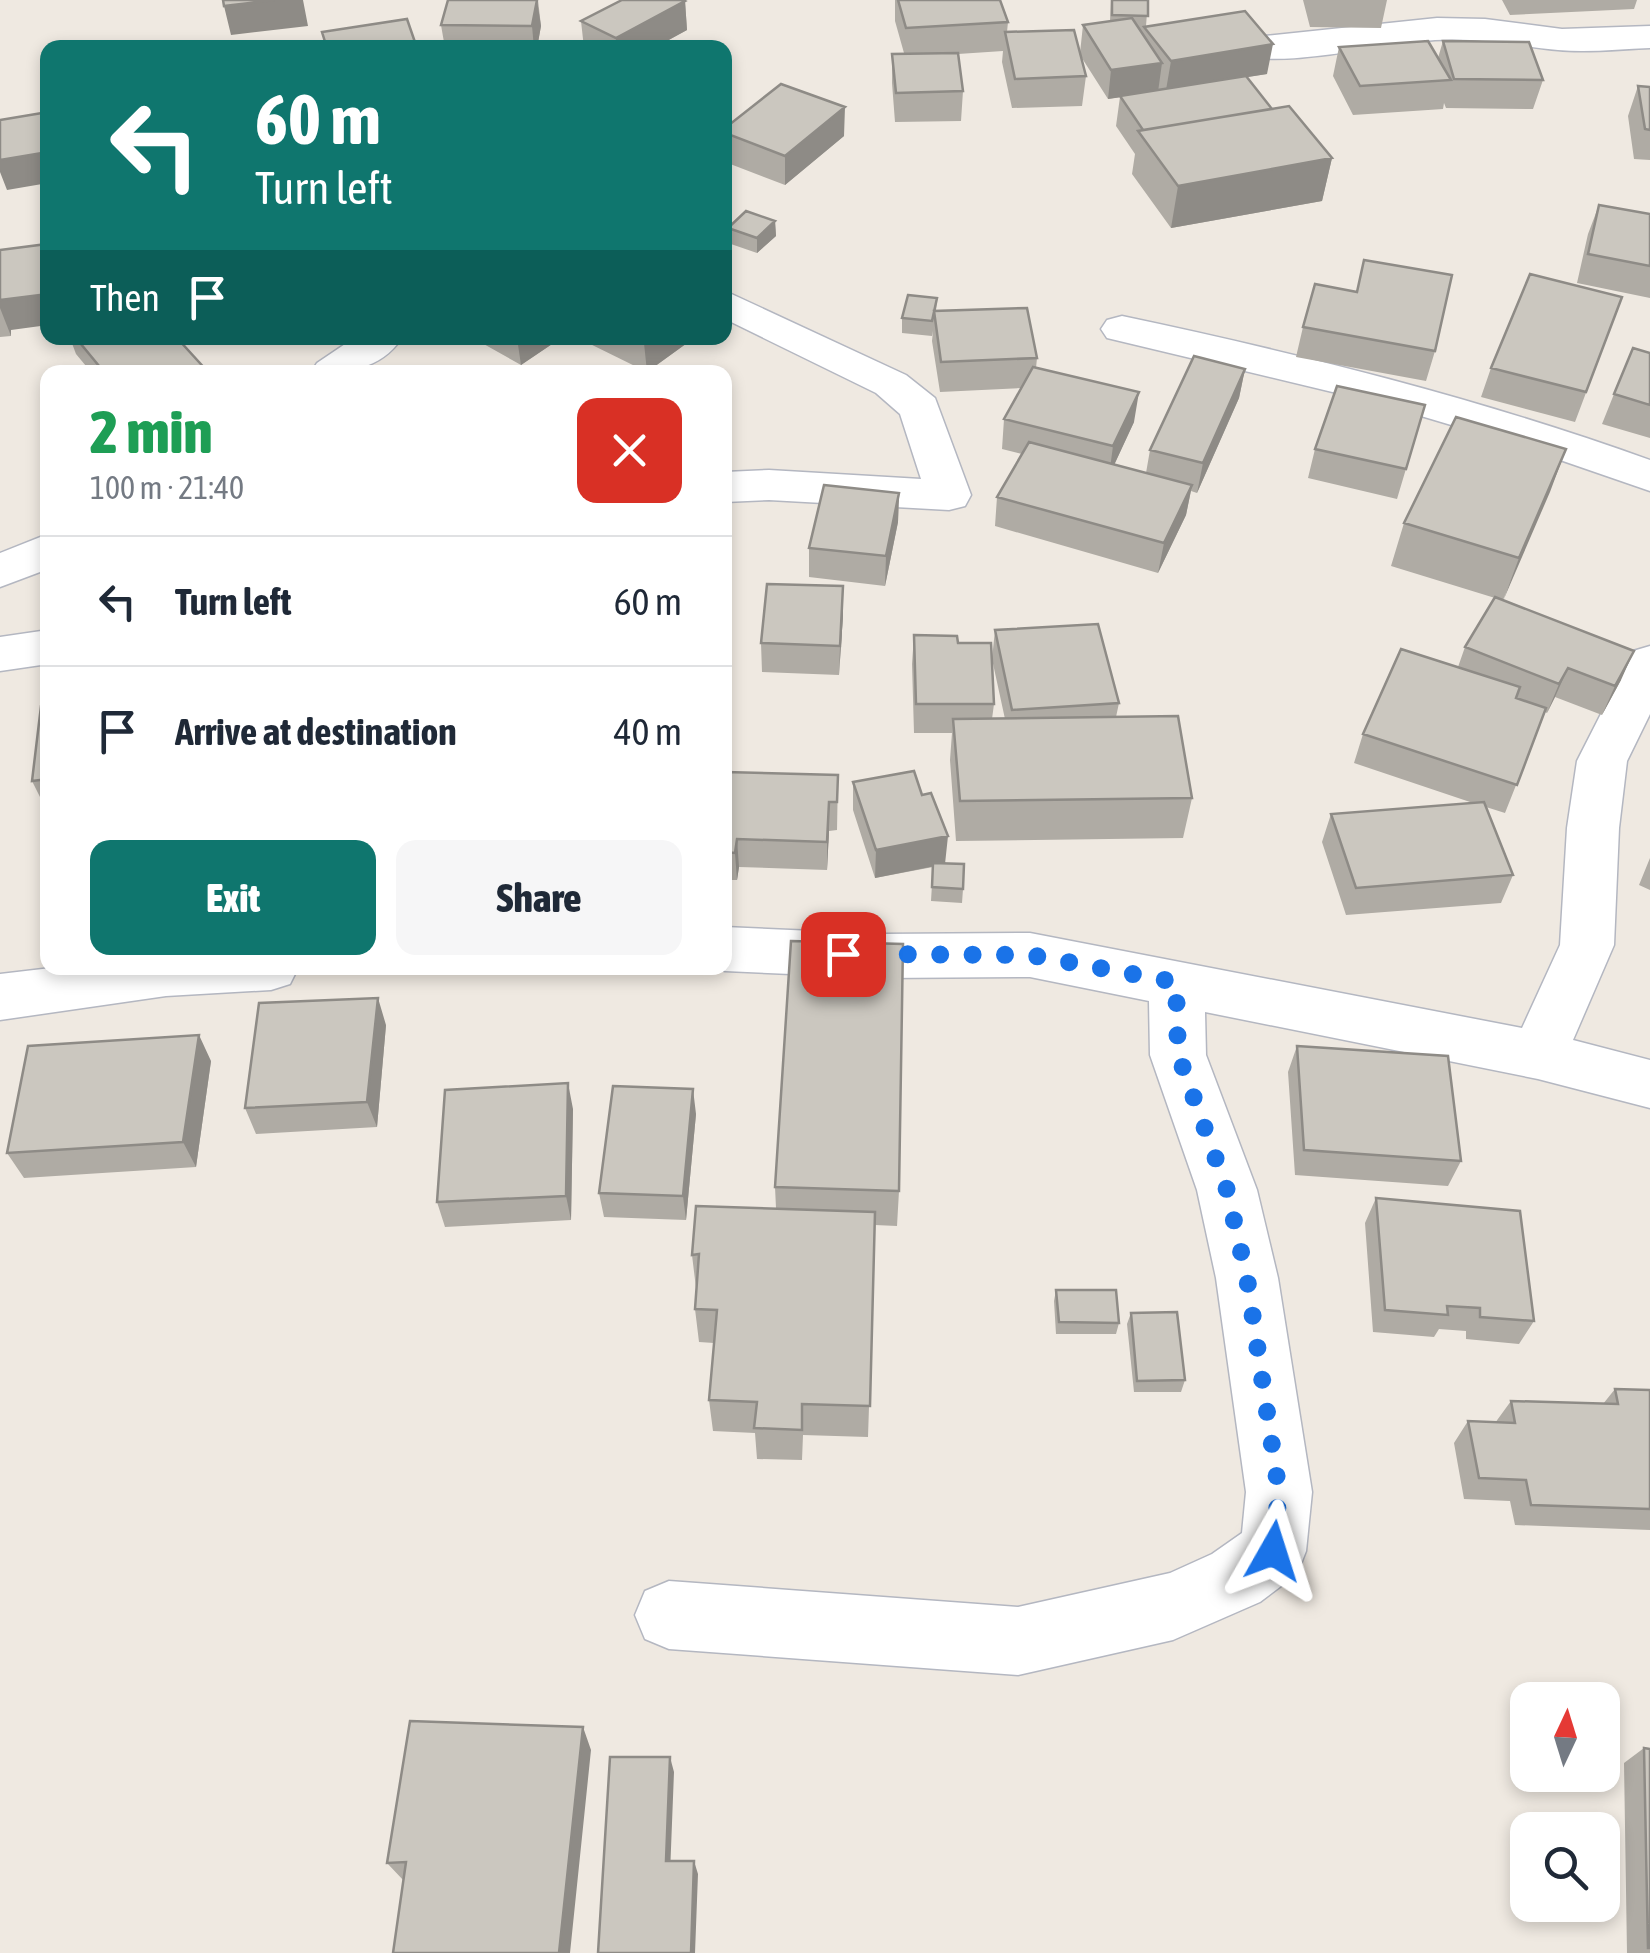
<!DOCTYPE html>
<html lang="en">
<head>
<meta charset="utf-8">
<style>
	body { margin:0; font-family:"Asap Condensed",sans-serif; background:#f6f6f7; color:#1f2937; height:100vh; display:flex; flex-direction:column; font-size:38px; white-space:nowrap }
	* { box-sizing:border-box; margin:0 }
	p { font-size:32px; color:#747a83 }
	.icon { flex:none; width:55px; height:55px; fill:none; stroke:currentColor; stroke-width:2; stroke-linecap:round; stroke-linejoin:round }
	.map { position:relative; flex:1; overflow:hidden }
	.drawer { position:absolute; left:40px; top:365px; width:692px; height:610px; display:flex; flex-direction:column; background:#fff; border-radius:20px; box-shadow:0 5px 15px #0003 }
	.drawer>* { flex:none }
	.guide { position:absolute; left:40px; top:40px; width:692px; height:305px; border-radius:20px; box-shadow:0 5px 15px #0003; background:#0f766e; color:#fff; overflow:hidden }
	.needle { width:65px; rotate:4deg }
	.tools { position:absolute; left:1510px; top:1682px; display:grid; gap:20px }
	.tools a { display:grid; place-items:center; width:110px; height:110px; border-radius:20px; background:#fff; box-shadow:0 5px 15px #0003; font-size:50px }
	.pin { position:absolute; display:grid; place-items:center; width:85px; height:85px; color:#fff; margin:-42px; border-radius:20px; box-shadow:0 5px 15px #0006 }
	.me { position:absolute; width:110px; margin:-55px; rotate:6deg; stroke-linejoin:round; filter:drop-shadow(0 0 8px #0008) }
	.turn { display:flex; align-items:center; gap:35px; height:210px; padding:0 50px; font-size:45px }
	.turn .icon { width:130px; height:130px; stroke-width:2.5 }
	.turn b { display:block; font-size:70px; line-height:85px }
	.then { display:flex; align-items:center; height:95px; padding:0 50px; background:#0003; gap:20px; font-size:38px }
	.round { display:grid; place-items:center; flex:none; width:105px; height:105px; border-radius:20px; background:#f6f6f7 }
	.summary { display:flex; align-items:center; justify-content:space-between; height:170px; padding:0 50px }
	h1 { font-size:60px; font-weight:800; line-height:75px; color:#1e9e55 }
	.button { display:flex; gap:20px; margin-top:auto; padding:20px 50px }
	.button a { flex:1; height:115px; border-radius:20px; background:#0f766e; color:#fff; font-size:40px; font-weight:800; line-height:115px; text-align:center }
	.button a+a { background:#f6f6f7; color:#1f2937 }
	ul { padding:0; list-style:none }
	li { display:flex; align-items:center; gap:30px; height:130px; padding:0 50px; border-top:2px solid #e0e1e3 }
	li div { flex:1 }
	li b { display:block; font-size:38px }
	li em { font-style:normal }
	.map>svg:first-child { display:block }
	.lines { fill:none; stroke-linecap:round; stroke-linejoin:round }
	.minor-casing { stroke:#b4b7c1; stroke-width:3 }
	.minor { fill:#fff; fill-rule:evenodd }
	.wall { fill:#afaba4 }
	.shaded-wall { fill:#8e8b86 }
	.building { fill:#cbc7bf; stroke:#8e8b86; stroke-width:2.5 }
	.route { stroke:#1a73e8; stroke-width:18; stroke-dasharray:0 32.4 }
</style>
</head>
<body>
<div class="map">
<svg width="1650" height="1953" viewBox="0 0 1650 1953">
	<rect width="100%" height="100%" fill="#efe9e1"/>
	<g class="lines">
		<g class="minor-casing">
			<path id="minor" d="M 1437,18 L 1485,19 L 1562,29 L 1650,26 L 1650,48 C 1620,49 1588,53 1558,50 C 1517,46 1476,37 1435,40 C 1377,44 1292,68 1236,55 L 1231,47 L 1236,39 Z
				M 725,291 L 906,375 L 935,398 L 971,495 L 965,506 L 949,510 L 769,500 L 725,502 L 725,472 L 769,470 L 921,479 L 900,414 L 876,393 L 725,319 Z
				M 1122,316 C 1301,354 1478,398 1650,460 L 1650,491 L 1505,441 L 1374,402 L 1107,338 L 1101,329 L 1107,320 Z
				M 354,338 L 402,338 C 379,371 348,372 311,372 L 317,363 Z
				M 48,534 L 48,569 L 0,587 L 0,553 Z
				M 48,630 L 48,664 L 0,671 L 0,637 Z
				M 1650,646 L 1650,714 L 1627,761 L 1619,828 L 1614,945 L 1573,1040 L 1650,1060 L 1650,1108 L 1538,1079 L 1205,1012 L 1206,1055 L 1257,1190 L 1278,1278 L 1312,1492 L 1306,1551 L 1297,1574 L 1260,1602 L 1173,1640 L 1018,1675 L 669,1649 L 645,1639 L 635,1615 L 645,1591 L 669,1581 L 1018,1607 L 1170,1573 L 1212,1554 L 1242,1533 L 1246,1492 L 1216,1278 L 1197,1190 L 1150,1055 L 1149,1001 L 1030,977 L 882,978 L 725,971 L 715,968 L 725,968 L 725,927 L 882,934 L 1030,933 L 1522,1028 L 1560,945 L 1567,828 L 1577,761 L 1633,651 Z
				M 51,968 L 298,968 L 290,984 L 271,990 L 166,996 L 0,1020 L 0,974 Z"/>
		</g>
		<use href="#minor" class="minor"/>
	</g>
	<path class="wall" d="M 448,0 L 538,0 L 541,26 L 537,48 L 445,48 L 441,25 Z
		M 895,0 L 1000,0 L 1008,22 L 1007,32 L 1080,53 L 1083,25 L 1110,21 L 1111,0 L 1148,0 L 1146,26 L 1267,74 L 1247,77 L 1272,109 L 1332,158 L 1322,201 L 1171,228 L 1132,174 L 1135,154 L 1116,126 L 1120,97 L 1108,99 L 1080,55 L 1086,76 L 1082,106 L 1012,108 L 1002,62 L 1003,51 L 958,54 L 963,91 L 961,121 L 895,122 L 892,83 L 892,54 L 904,53 L 895,21 Z
		M 1303,0 L 1387,0 L 1381,28 L 1310,27 Z
		M 1502,0 L 1637,0 L 1634,9 L 1510,15 Z
		M 685,1 L 687,30 L 654,48 L 584,48 L 581,21 Z
		M 1443,41 L 1543,80 L 1533,109 L 1446,108 L 1444,103 L 1443,109 L 1353,115 L 1333,76 L 1339,47 L 1438,58 Z
		M 1638,86 L 1650,87 L 1650,160 L 1634,159 L 1628,116 Z
		M 725,128 L 844,136 L 785,185 L 725,162 Z
		M 1599,205 L 1650,214 L 1650,298 L 1577,283 L 1588,234 Z
		M 775,221 L 776,236 L 757,253 L 728,243 L 728,228 Z
		M 0,250 L 11,330 L 11,336 L 0,337 Z
		M 1356,292 L 1435,351 L 1426,381 L 1296,357 L 1303,327 Z
		M 1622,297 L 1575,422 L 1481,397 L 1491,368 Z
		M 937,298 L 936,311 L 1037,358 L 1036,368 L 1134,422 L 1114,465 L 1146,473 L 1150,450 L 1245,369 L 1239,398 L 1197,493 L 1191,491 L 1186,515 L 1158,573 L 995,526 L 997,497 L 1022,454 L 1002,449 L 1004,419 L 1021,388 L 940,392 L 932,341 L 933,331 L 932,336 L 902,333 L 902,318 Z
		M 70,338 L 177,338 L 208,372 L 91,372 L 76,354 Z
		M 473,338 L 561,338 L 521,365 Z
		M 578,338 L 694,338 L 647,372 Z
		M 1650,353 L 1650,438 L 1602,424 L 1614,394 Z
		M 1425,405 L 1397,499 L 1308,478 L 1315,449 Z
		M 1566,449 L 1503,600 L 1621,680 L 1602,715 L 1555,697 L 1547,713 L 1545,712 L 1505,813 L 1486,807 L 1513,875 L 1501,903 L 1346,915 L 1322,842 L 1331,814 L 1473,803 L 1354,763 L 1363,734 L 1458,667 L 1465,647 L 1495,598 L 1391,566 L 1404,523 Z
		M 899,493 L 898,522 L 885,586 L 809,577 L 809,548 Z
		M 843,615 L 839,675 L 762,672 L 761,643 Z
		M 995,630 L 1119,703 L 1116,717 L 1192,798 L 1183,838 L 956,841 L 950,760 L 952,733 L 914,733 L 912,664 L 914,635 L 994,704 L 992,719 L 1005,719 L 992,659 Z
		M 48,705 L 48,809 L 46,809 L 32,781 Z
		M 725,772 L 838,775 L 837,830 L 829,831 L 827,870 L 739,867 L 737,880 L 725,880 Z
		M 853,782 L 946,863 L 963,889 L 962,903 L 931,901 L 933,867 L 875,878 L 853,810 Z
		M 1650,858 L 1650,890 L 1639,885 Z
		M 386,1025 L 377,1127 L 256,1134 L 245,1108 Z
		M 1297,1046 L 1461,1161 L 1448,1186 L 1295,1175 L 1288,1072 Z
		M 211,1061 L 196,1167 L 24,1178 L 7,1153 Z
		M 573,1109 L 571,1220 L 445,1227 L 437,1202 Z
		M 696,1114 L 686,1220 L 604,1217 L 599,1193 Z
		M 775,1187 L 899,1191 L 897,1226 L 875,1225 L 868,1437 L 803,1435 L 802,1460 L 757,1459 L 755,1433 L 713,1431 L 709,1400 L 714,1343 L 699,1342 L 695,1309 L 696,1288 L 692,1255 L 776,1208 Z
		M 1376,1198 L 1534,1321 L 1519,1344 L 1466,1339 L 1466,1331 L 1439,1329 L 1434,1337 L 1373,1332 L 1365,1223 Z
		M 1056,1290 L 1119,1323 L 1116,1334 L 1056,1334 L 1054,1301 Z
		M 1131,1313 L 1185,1380 L 1181,1392 L 1134,1392 L 1127,1324 Z
		M 1615,1389 L 1650,1390 L 1650,1530 L 1515,1525 L 1510,1501 L 1464,1499 L 1454,1443 L 1468,1421 L 1495,1423 L 1511,1401 L 1603,1404 Z
		M 1644,1748 L 1650,1749 L 1650,1953 L 1627,1953 L 1624,1763 Z
		M 591,1750 L 404,1881 L 387,1863 Z"/>
	<path class="shaded-wall" d="M 274,0 L 303,0 L 308,26 L 231,35 L 224,6 Z
		M 537,0 L 541,26 L 537,48 L 534,48 L 532,26 Z
		M 685,1 L 687,30 L 654,48 L 616,48 L 616,38 Z
		M 1273,44 L 1267,74 L 1166,90 L 1171,61 Z
		M 1162,63 L 1158,92 L 1108,99 L 1111,70 Z
		M 845,107 L 844,136 L 785,185 L 785,156 Z
		M 48,152 L 48,183 L 7,190 L 0,172 L 0,160 Z
		M 1332,158 L 1322,201 L 1171,228 L 1178,186 Z
		M 775,221 L 776,236 L 757,253 L 757,238 Z
		M 48,294 L 48,325 L 11,330 L 11,336 L 0,308 L 0,300 Z
		M 517,338 L 561,338 L 521,365 Z
		M 651,338 L 694,338 L 647,372 L 644,343 Z
		M 1245,369 L 1239,398 L 1197,493 L 1203,463 Z
		M 1139,392 L 1134,422 L 1109,476 L 1113,446 Z
		M 1566,449 L 1550,492 L 1503,601 L 1519,558 Z
		M 1192,485 L 1186,515 L 1158,573 L 1164,543 Z
		M 899,493 L 898,522 L 885,586 L 886,556 Z
		M 843,586 L 843,615 L 839,675 L 840,646 Z
		M 1634,651 L 1621,680 L 1602,715 L 1615,686 Z
		M 1568,668 L 1555,697 L 1547,713 L 1559,684 Z
		M 829,802 L 829,831 L 827,870 L 827,842 Z
		M 948,836 L 945,864 L 875,878 L 876,850 Z
		M 737,839 L 739,867 L 737,880 L 735,853 Z
		M 378,998 L 386,1025 L 377,1127 L 367,1102 Z
		M 199,1035 L 211,1061 L 196,1167 L 183,1142 Z
		M 568,1083 L 573,1109 L 571,1220 L 566,1196 Z
		M 693,1089 L 696,1114 L 686,1220 L 683,1196 Z
		M 583,1727 L 591,1750 L 570,1953 L 559,1953 Z
		M 670,1757 L 674,1772 L 670,1874 L 666,1861 Z
		M 694,1861 L 698,1874 L 695,1953 L 691,1953 Z"/>
	<path class="building" d="M 223,0 L 274,0 L 224,6 Z
		M 448,0 L 537,0 L 532,26 L 441,25 Z
		M 622,0 L 683,0 L 685,1 L 616,38 L 581,21 Z
		M 898,0 L 1000,0 L 1008,22 L 906,28 Z
		M 1112,0 L 1148,0 L 1148,16 L 1112,15 Z
		M 1245,11 L 1273,44 L 1171,61 L 1144,27 Z
		M 1132,18 L 1162,63 L 1111,70 L 1083,25 Z
		M 407,19 L 417,48 L 327,48 L 322,32 Z
		M 1074,30 L 1086,76 L 1015,79 L 1005,32 Z
		M 1428,41 L 1451,80 L 1360,86 L 1339,47 Z
		M 1443,41 L 1529,42 L 1543,80 L 1454,79 Z
		M 958,53 L 963,91 L 896,93 L 892,54 Z
		M 1246,76 L 1272,109 L 1143,130 L 1120,96 Z
		M 781,84 L 845,107 L 785,156 L 725,133 L 725,128 Z
		M 1638,86 L 1650,87 L 1650,130 L 1645,129 Z
		M 1289,106 L 1332,158 L 1178,186 L 1138,131 Z
		M 48,112 L 48,152 L 0,160 L 0,120 Z
		M 1599,205 L 1650,214 L 1650,266 L 1588,254 Z
		M 746,211 L 775,221 L 757,238 L 728,228 Z
		M 47,244 L 48,294 L 0,300 L 0,250 Z
		M 1364,260 L 1452,275 L 1435,351 L 1303,327 L 1315,284 L 1357,292 Z
		M 1530,274 L 1622,297 L 1586,392 L 1491,368 Z
		M 908,295 L 937,298 L 932,321 L 902,318 Z
		M 1027,308 L 1037,358 L 941,362 L 934,311 Z
		M 76,338 L 177,338 L 208,372 L 104,372 Z
		M 633,338 L 651,338 L 644,343 Z
		M 1633,348 L 1650,353 L 1650,405 L 1614,394 Z
		M 1194,356 L 1245,369 L 1203,463 L 1150,450 Z
		M 1033,367 L 1139,392 L 1113,446 L 1004,419 Z
		M 1337,386 L 1425,405 L 1406,469 L 1315,449 Z
		M 1456,417 L 1566,449 L 1519,558 L 1404,523 Z
		M 1029,442 L 1192,485 L 1164,543 L 997,497 Z
		M 824,485 L 899,493 L 886,556 L 809,548 Z
		M 767,584 L 843,586 L 840,646 L 761,643 Z
		M 1495,597 L 1634,651 L 1615,686 L 1568,668 L 1559,684 L 1465,647 Z
		M 1098,624 L 1119,703 L 1012,710 L 995,630 Z
		M 914,635 L 957,636 L 958,643 L 991,643 L 994,704 L 916,704 Z
		M 1401,649 L 1520,687 L 1516,698 L 1546,708 L 1517,785 L 1363,734 Z
		M 48,705 L 48,779 L 32,781 L 41,706 Z
		M 1178,716 L 1192,798 L 960,801 L 953,719 Z
		M 914,771 L 922,795 L 931,793 L 948,836 L 876,850 L 853,782 Z
		M 725,772 L 838,775 L 837,802 L 829,802 L 827,842 L 737,839 L 735,853 L 725,852 Z
		M 1484,802 L 1513,875 L 1356,888 L 1331,814 Z
		M 933,863 L 964,864 L 963,889 L 932,887 Z
		M 791,941 L 903,944 L 899,1191 L 775,1187 Z
		M 378,998 L 367,1102 L 245,1108 L 259,1003 Z
		M 199,1035 L 183,1142 L 7,1153 L 28,1046 Z
		M 1297,1046 L 1448,1056 L 1461,1161 L 1304,1150 Z
		M 568,1083 L 566,1196 L 437,1202 L 445,1090 Z
		M 613,1086 L 693,1089 L 683,1196 L 599,1193 Z
		M 1376,1198 L 1520,1211 L 1534,1321 L 1480,1317 L 1480,1308 L 1447,1306 L 1448,1315 L 1385,1310 Z
		M 696,1206 L 875,1212 L 870,1406 L 802,1404 L 802,1430 L 754,1428 L 757,1402 L 709,1400 L 717,1310 L 695,1309 L 699,1254 L 692,1255 Z
		M 1056,1290 L 1116,1290 L 1119,1323 L 1059,1322 Z
		M 1177,1312 L 1185,1380 L 1137,1381 L 1131,1313 Z
		M 1615,1389 L 1650,1390 L 1650,1509 L 1531,1505 L 1526,1480 L 1479,1478 L 1468,1421 L 1515,1423 L 1511,1401 L 1618,1404 Z
		M 410,1721 L 583,1727 L 559,1953 L 393,1953 L 406,1862 L 387,1863 Z
		M 1644,1748 L 1650,1749 L 1650,1948 L 1648,1948 Z
		M 610,1757 L 670,1757 L 666,1861 L 694,1861 L 691,1953 L 598,1953 Z"/>
	<g class="lines">
		<path class="route" d="M 843,954 L 1030,955 L 1176,982 L 1178,1054 L 1227,1190 L 1247,1278 L 1279,1492 L 1273,1551"/>
	</g>
</svg>
<div class="tools">
<a><svg class="needle" viewBox="-14 -14 28 28"><path d="M0-13l5 13h-10z" fill="#e53935"/><path d="M0 13l5-13h-10z" fill="#747a83"/></svg></a>
<a><svg class="icon" aria-label="search" viewBox="0 0 24 24"><circle cx="10" cy="10" r="6"/><path d="M15 15l6 6"/></svg></a>
</div>
<div class="pin" style="left:843px;top:954px;background:#d93025"><svg class="icon" aria-label="arrive" viewBox="0 0 24 24"><path d="M6 21V4h12l-3 4 3 4H6"/></svg></div>
<svg class="me" style="left:1273px;top:1551px" viewBox="-20 -20 40 40"><path d="M0-17L14 15 0 8-14 15z" fill="#1a73e8" stroke="#fff" stroke-width="4"/></svg>
<div class="guide">
<div class="turn"><svg class="icon" aria-label="left" viewBox="0 0 24 24"><path d="M17 20v-9H6M10 6l-5 5 5 5"/></svg><div><b>60 m</b>Turn left</div></div>
<div class="then">Then<svg class="icon" aria-label="arrive" viewBox="0 0 24 24"><path d="M6 21V4h12l-3 4 3 4H6"/></svg></div>
</div>
<section class="drawer">
<div class="summary"><div><h1>2 min</h1><p>100 m · 21:40</p></div><a class="round" style="background:#d93025;color:#fff"><svg class="icon" aria-label="close" viewBox="0 0 24 24"><path d="M6 6l12 12M18 6L6 18"/></svg></a></div>
<ul>
<li><svg class="icon" aria-label="left" viewBox="0 0 24 24"><path d="M17 20v-9H6M10 6l-5 5 5 5"/></svg><div><b>Turn left</b></div><em>60 m</em></li>
<li><svg class="icon" aria-label="arrive" viewBox="0 0 24 24"><path d="M6 21V4h12l-3 4 3 4H6"/></svg><div><b>Arrive at destination</b></div><em>40 m</em></li>
</ul>
<div class="button"><a>Exit</a><a>Share</a></div>
</section>
</div>
</body>
</html>
